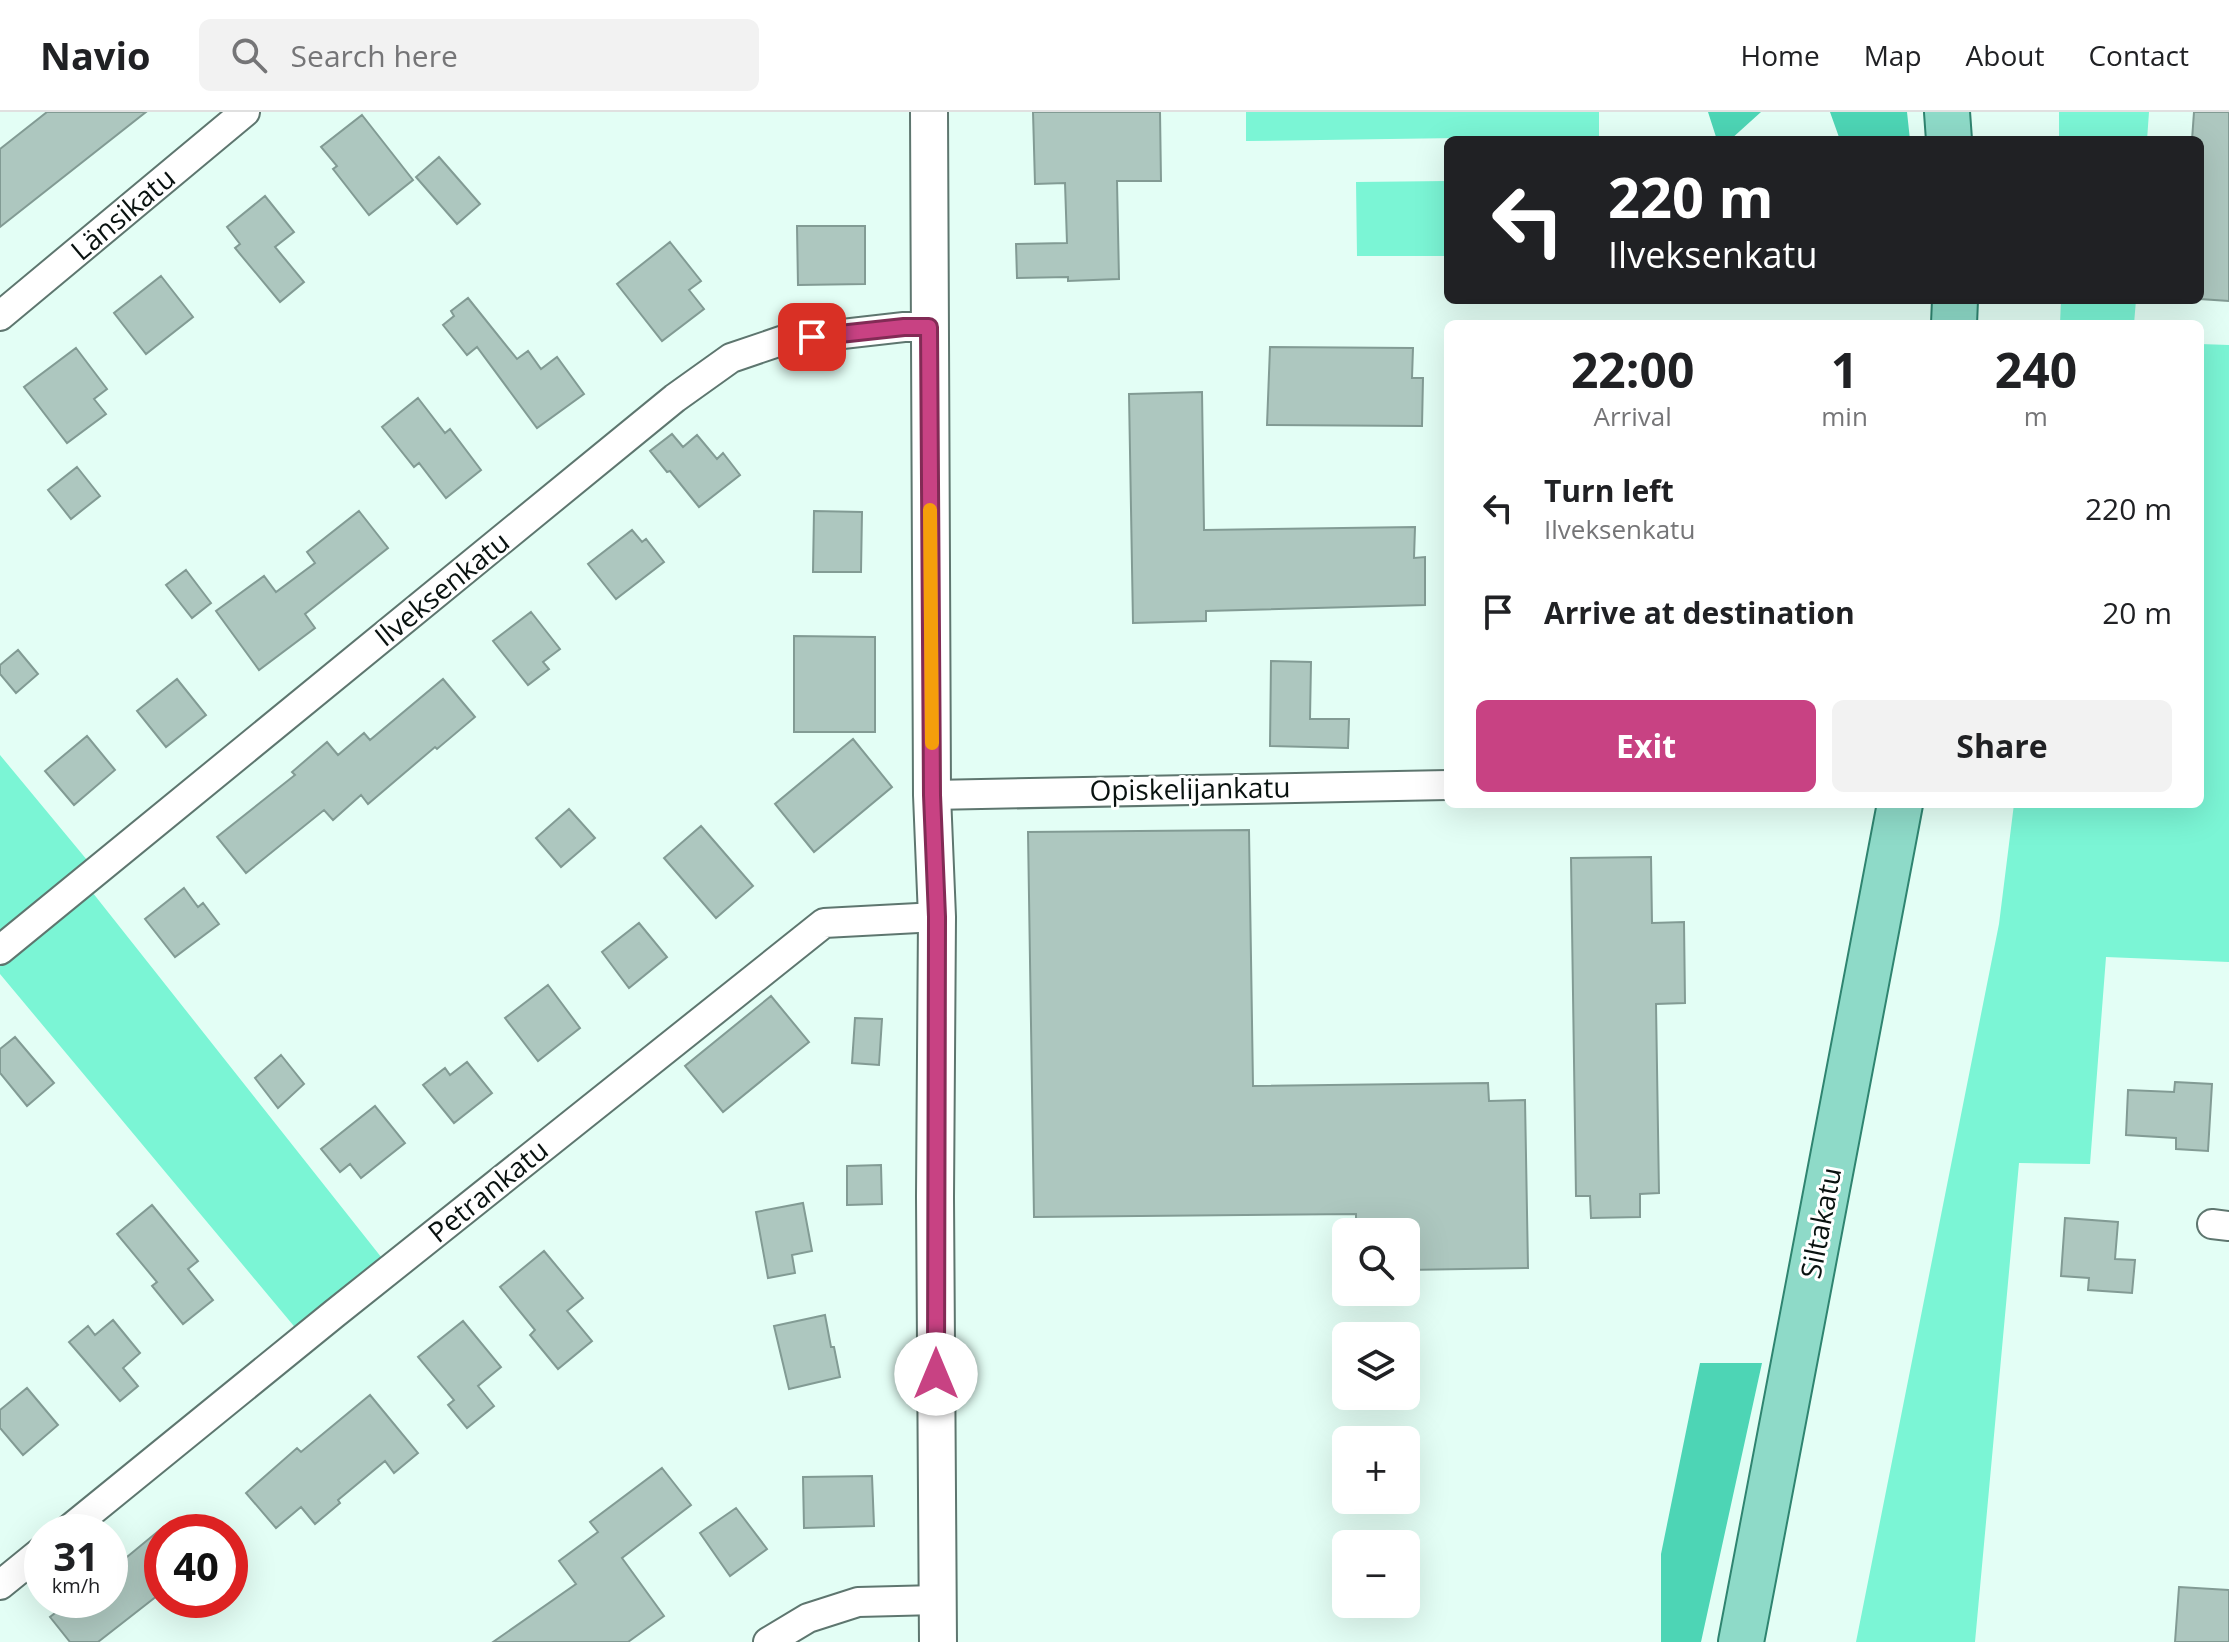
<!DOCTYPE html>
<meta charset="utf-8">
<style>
:root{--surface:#fff;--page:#f2f2f2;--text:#202124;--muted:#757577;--line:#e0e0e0;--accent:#c84283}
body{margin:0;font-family:"Open Sans",sans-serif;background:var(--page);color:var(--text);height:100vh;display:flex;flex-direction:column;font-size:30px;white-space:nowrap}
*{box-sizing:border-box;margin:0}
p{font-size:26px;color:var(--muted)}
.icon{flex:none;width:44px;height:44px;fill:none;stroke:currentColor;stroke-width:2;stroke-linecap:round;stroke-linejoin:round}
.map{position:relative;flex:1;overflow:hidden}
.panel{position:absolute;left:1444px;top:208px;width:760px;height:488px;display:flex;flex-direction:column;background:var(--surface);border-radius:12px;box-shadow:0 8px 32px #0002}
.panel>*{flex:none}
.guide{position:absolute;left:1444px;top:24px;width:760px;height:168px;border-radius:12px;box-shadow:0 8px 32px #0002;background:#202124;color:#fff;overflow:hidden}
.tools{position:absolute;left:1332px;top:1106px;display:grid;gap:16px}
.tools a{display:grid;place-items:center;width:88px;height:88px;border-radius:12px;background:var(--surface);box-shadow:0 8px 32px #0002;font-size:40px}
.speed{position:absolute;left:24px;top:1402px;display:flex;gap:16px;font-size:40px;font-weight:700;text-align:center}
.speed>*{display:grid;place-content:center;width:104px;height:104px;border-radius:50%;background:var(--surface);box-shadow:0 8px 32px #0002;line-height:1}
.speed small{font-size:20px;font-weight:400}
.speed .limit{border:12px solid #d22;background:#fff;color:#111}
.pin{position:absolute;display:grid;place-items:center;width:68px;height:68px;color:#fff;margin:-34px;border-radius:16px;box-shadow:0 4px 12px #0006}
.me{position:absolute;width:88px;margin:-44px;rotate:0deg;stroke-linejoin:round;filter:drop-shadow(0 0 6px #0008)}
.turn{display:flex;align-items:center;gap:28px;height:168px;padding:0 32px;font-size:36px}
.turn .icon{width:104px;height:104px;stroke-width:2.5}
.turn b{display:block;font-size:56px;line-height:68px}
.eta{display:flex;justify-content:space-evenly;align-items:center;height:136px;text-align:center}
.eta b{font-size:48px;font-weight:700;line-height:56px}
.cta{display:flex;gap:16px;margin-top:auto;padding:16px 32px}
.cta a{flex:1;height:92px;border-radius:12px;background:var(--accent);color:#fff;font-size:32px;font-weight:700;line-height:92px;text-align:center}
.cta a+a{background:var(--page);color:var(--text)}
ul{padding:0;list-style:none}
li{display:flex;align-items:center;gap:24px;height:104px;padding:0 32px}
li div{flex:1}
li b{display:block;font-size:30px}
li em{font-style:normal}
header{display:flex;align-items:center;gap:48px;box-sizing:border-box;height:112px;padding:0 40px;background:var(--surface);border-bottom:2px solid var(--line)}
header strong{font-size:38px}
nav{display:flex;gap:44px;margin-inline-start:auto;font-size:28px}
.search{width:560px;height:72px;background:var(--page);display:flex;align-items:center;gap:20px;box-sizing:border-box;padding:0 28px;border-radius:12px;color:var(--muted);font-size:30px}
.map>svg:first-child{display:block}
</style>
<header>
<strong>Navio</strong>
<div class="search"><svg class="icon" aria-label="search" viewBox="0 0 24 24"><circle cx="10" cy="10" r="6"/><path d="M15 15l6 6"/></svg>Search here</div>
<nav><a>Home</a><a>Map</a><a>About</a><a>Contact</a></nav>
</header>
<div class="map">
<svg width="2229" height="1530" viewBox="0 0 2229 1530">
<rect width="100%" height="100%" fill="#e3fef5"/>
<!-- green -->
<path fill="#7bf5d5" d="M1246,0h353v24l-353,5z
M2059,0h90l-2,28h-88z
M1448,69v75h-91l-1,-74z
M2061,188h75l-2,24h-74z
M2200,232l29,1v617l-123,-5 -16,207 -71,-1 -44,479h-119l143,-718 15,-120h186z
M0,643l92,111 -92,75z
M85,771l304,384 -86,70 -303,-363v-20z"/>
<!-- forest -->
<path fill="#4dd5b5" d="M1708,0h53l-31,28h-13z
M1830,0h77l3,28h-70z
M1700,1251h62l-61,279h-40v-88z"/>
<!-- building -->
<path fill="#adc7bf" stroke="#829b94" stroke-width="2" d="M47,0h99l-146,115v-78z
M1033,0h127l1,69h-44l2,98 -51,2v-4l-51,1 -1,-34 51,-1 -2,-60 -30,1z
M2194,0h35v189l-29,-2v-159h-8z
M362,3l51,65 -44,35 -36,-46 4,-3 -16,-19z
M439,45l41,47 -23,20 -41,-47z
M265,84l29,36 -19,15 29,35 -24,20 -45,-54 5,-4 -13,-17z
M797,114h68v58l-67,1z
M670,130l31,39 -12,9 15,19 -42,32 -45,-57z
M161,164l32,41 -47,37 -32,-41z
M468,186l49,61 11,-8 13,18 16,-12 27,37 -47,34 -60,-81 -10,8 -24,-30 11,-9 -3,-5z
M1270,235l143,1 -1,30h11l-1,48 -155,-1z
M76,236l31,41 -13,10 12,15 -39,29 -43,-56z
M1202,280l2,138 211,-3 -1,31 11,-1v48l-219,6v10l-73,2 -4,-229z
M418,286l27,35 5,-4 31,41 -35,28 -27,-35 -5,4 -32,-40z
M672,322l11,13 14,-12 20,24 6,-6 17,22 -41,32 -29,-36 -3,1 -17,-21z
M77,355l23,29 -29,23 -23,-29z
M359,399l29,37 -83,66 10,14 -56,42 -43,-59 48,-35 12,16 39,-29 -8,-11z
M814,399l48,1 -1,60h-48z
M632,418l10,12 4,-3 18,23 -48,37 -28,-35z
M186,458l25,33 -19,15 -26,-33z
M531,500l29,37 -17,13 6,7 -21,16 -35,-44z
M794,524l81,1v95h-81z
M18,538l20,24 -22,19 -16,-19v-9z
M1271,549l40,1 -1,57h39l-1,29 -78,-2z
M177,567l29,36 -40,32 -29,-36z
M443,567l32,38 -38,32 -2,-2 -67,57 -7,-9 -28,25 -9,-10 -78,63 -29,-36 78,-62 -3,-3 35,-30 11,13 26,-22 6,7z
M87,624l28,34 -41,35 -29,-34z
M853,627l39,48 -78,65 -39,-48z
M569,697l26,29 -34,29 -25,-29z
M701,714l52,60 -37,32 -52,-60z
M1249,718l4,256 235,-3 1,18 36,-1 3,168 -122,2v-38h-50v-18l-322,3 -6,-385z
M1651,745l1,66 32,-1 1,81 -29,1 3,189 -19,1v23l-49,1 -1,-22h-14l-5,-338z
M184,776l14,19 5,-4 16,21 -44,33 -30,-38z
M639,811l28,34 -38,31 -27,-36z
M548,873l32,43 -42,33 -33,-43z
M771,884l38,46 -86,70 -38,-46z
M855,906l27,1 -3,46 -27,-2z
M15,925l39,46 -27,23 -27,-33v-24z
M281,943l23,29 -26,24 -23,-30z
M467,950l25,31 -38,30 -31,-38 22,-17 5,7z
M2175,970l37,2 -4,67 -32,-2v-11l-50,-3 2,-45 46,2z
M375,994l30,37 -44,35 -11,-14 -10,8 -19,-23z
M881,1053l1,39 -35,1v-39z
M803,1091l9,48 -20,4 3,18 -27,5 -12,-66z
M152,1093l46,56 -10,8 25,31 -30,24 -31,-38 5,-4 -40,-48z
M2065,1106l53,4 -3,37 20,1 -3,33 -44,-3 1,-12 -28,-2z
M544,1139l39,47 -16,13 25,30 -34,28 -28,-34 5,-5 -35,-43z
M825,1203l6,32h3l6,30 -51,12 -15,-63z
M113,1208l27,33 -17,15 15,18 -18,15 -51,-59 19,-16 7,9z
M463,1209l38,46 -23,19 16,20 -27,22 -19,-23 6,-5 -36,-43z
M27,1276l31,37 -35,30 -23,-27v-18z
M370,1283l48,58 -24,20 -9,-12 -47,39 2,3 -25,21 -14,-17 -25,21 -30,-35 51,-45 4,4z
M662,1356l29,37 -69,53 42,58 -36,26h-135l83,-58 -17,-23 39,-29 -8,-10z
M872,1364l2,50 -70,2 -1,-51z
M736,1396l31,41 -37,27 -30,-43z
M162,1416v64l-64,50h-28l-20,-25 22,-17h38v-29z
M2179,1475l50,3v52h-54z"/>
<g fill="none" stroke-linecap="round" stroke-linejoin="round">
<defs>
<path id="minor" d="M0,204l245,-204
M932,683l516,-10
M0,838l675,-552 56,-40 50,-17 123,-14h25
M2212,1112l17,2
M66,1420l268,-218 490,-391 113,-6
M0,1473l42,-34
M768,1530l40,-24 50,-16 79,-2"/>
<path id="tertiary" d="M929,0l3,683 5,122 -2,280 3,445"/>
<path id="primary" d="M1947,0l2,28
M1954,212l1,-24
M1741,1530l159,-838"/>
</defs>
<!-- minor casing -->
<use href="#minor" stroke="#5e766f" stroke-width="32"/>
<!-- tertiary casing -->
<use href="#tertiary" stroke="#5e766f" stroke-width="40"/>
<!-- primary casing -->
<use href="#primary" stroke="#2f8470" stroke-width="48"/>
<!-- minor -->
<use href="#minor" stroke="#fff" stroke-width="28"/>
<!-- tertiary -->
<use href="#tertiary" stroke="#fff" stroke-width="36"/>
<!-- primary -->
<use href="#primary" stroke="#8edac8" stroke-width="44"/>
</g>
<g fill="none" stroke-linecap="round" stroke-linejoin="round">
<defs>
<path id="route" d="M812,225l92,-10h25l3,468 5,122 -1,457"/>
</defs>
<!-- route casing -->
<use href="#route" stroke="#822b55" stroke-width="20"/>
<!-- route -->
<use href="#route" stroke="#c84283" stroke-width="14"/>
<!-- slow -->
<path stroke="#f59e0b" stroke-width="14" d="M930,398l2,233"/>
</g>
<g text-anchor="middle" stroke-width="6" stroke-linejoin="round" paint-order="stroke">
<!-- street labels -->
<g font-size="28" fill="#091210" stroke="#fff">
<text transform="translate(123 102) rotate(-40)" y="10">Länsikatu</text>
<text transform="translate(442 477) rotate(-39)" y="10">Ilveksenkatu</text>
<text transform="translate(1190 677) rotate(-1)" y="10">Opiskelijankatu</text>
<text transform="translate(488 1079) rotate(-39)" y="10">Petrankatu</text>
<text transform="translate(1821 1111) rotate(-79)" y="10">Siltakatu</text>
</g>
</g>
</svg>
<div class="tools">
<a><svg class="icon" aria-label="search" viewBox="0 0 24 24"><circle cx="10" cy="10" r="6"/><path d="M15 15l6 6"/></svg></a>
<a><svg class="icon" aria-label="layers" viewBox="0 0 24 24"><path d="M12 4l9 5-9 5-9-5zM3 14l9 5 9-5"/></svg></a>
<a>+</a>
<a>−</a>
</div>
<div class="speed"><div>31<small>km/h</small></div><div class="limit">40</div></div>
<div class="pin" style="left:812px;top:225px;background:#d93025"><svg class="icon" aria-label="arrive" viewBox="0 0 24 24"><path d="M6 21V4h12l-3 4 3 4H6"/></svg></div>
<svg class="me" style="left:936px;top:1262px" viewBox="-20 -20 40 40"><circle r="19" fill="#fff"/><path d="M0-13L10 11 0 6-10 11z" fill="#c84283"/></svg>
<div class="guide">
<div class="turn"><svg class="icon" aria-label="left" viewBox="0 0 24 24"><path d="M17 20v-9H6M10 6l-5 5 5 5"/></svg><div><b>220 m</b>Ilveksenkatu</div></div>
</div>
<section class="panel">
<div class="eta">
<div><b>22:00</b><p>Arrival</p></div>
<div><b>1</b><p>min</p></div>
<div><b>240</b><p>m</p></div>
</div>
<ul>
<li><svg class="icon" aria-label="left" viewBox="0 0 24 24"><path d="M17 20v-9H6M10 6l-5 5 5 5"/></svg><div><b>Turn left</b><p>Ilveksenkatu</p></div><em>220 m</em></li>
<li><svg class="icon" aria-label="arrive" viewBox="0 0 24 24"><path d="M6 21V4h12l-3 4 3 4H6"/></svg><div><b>Arrive at destination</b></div><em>20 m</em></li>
</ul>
<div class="cta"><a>Exit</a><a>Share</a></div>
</section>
</div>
